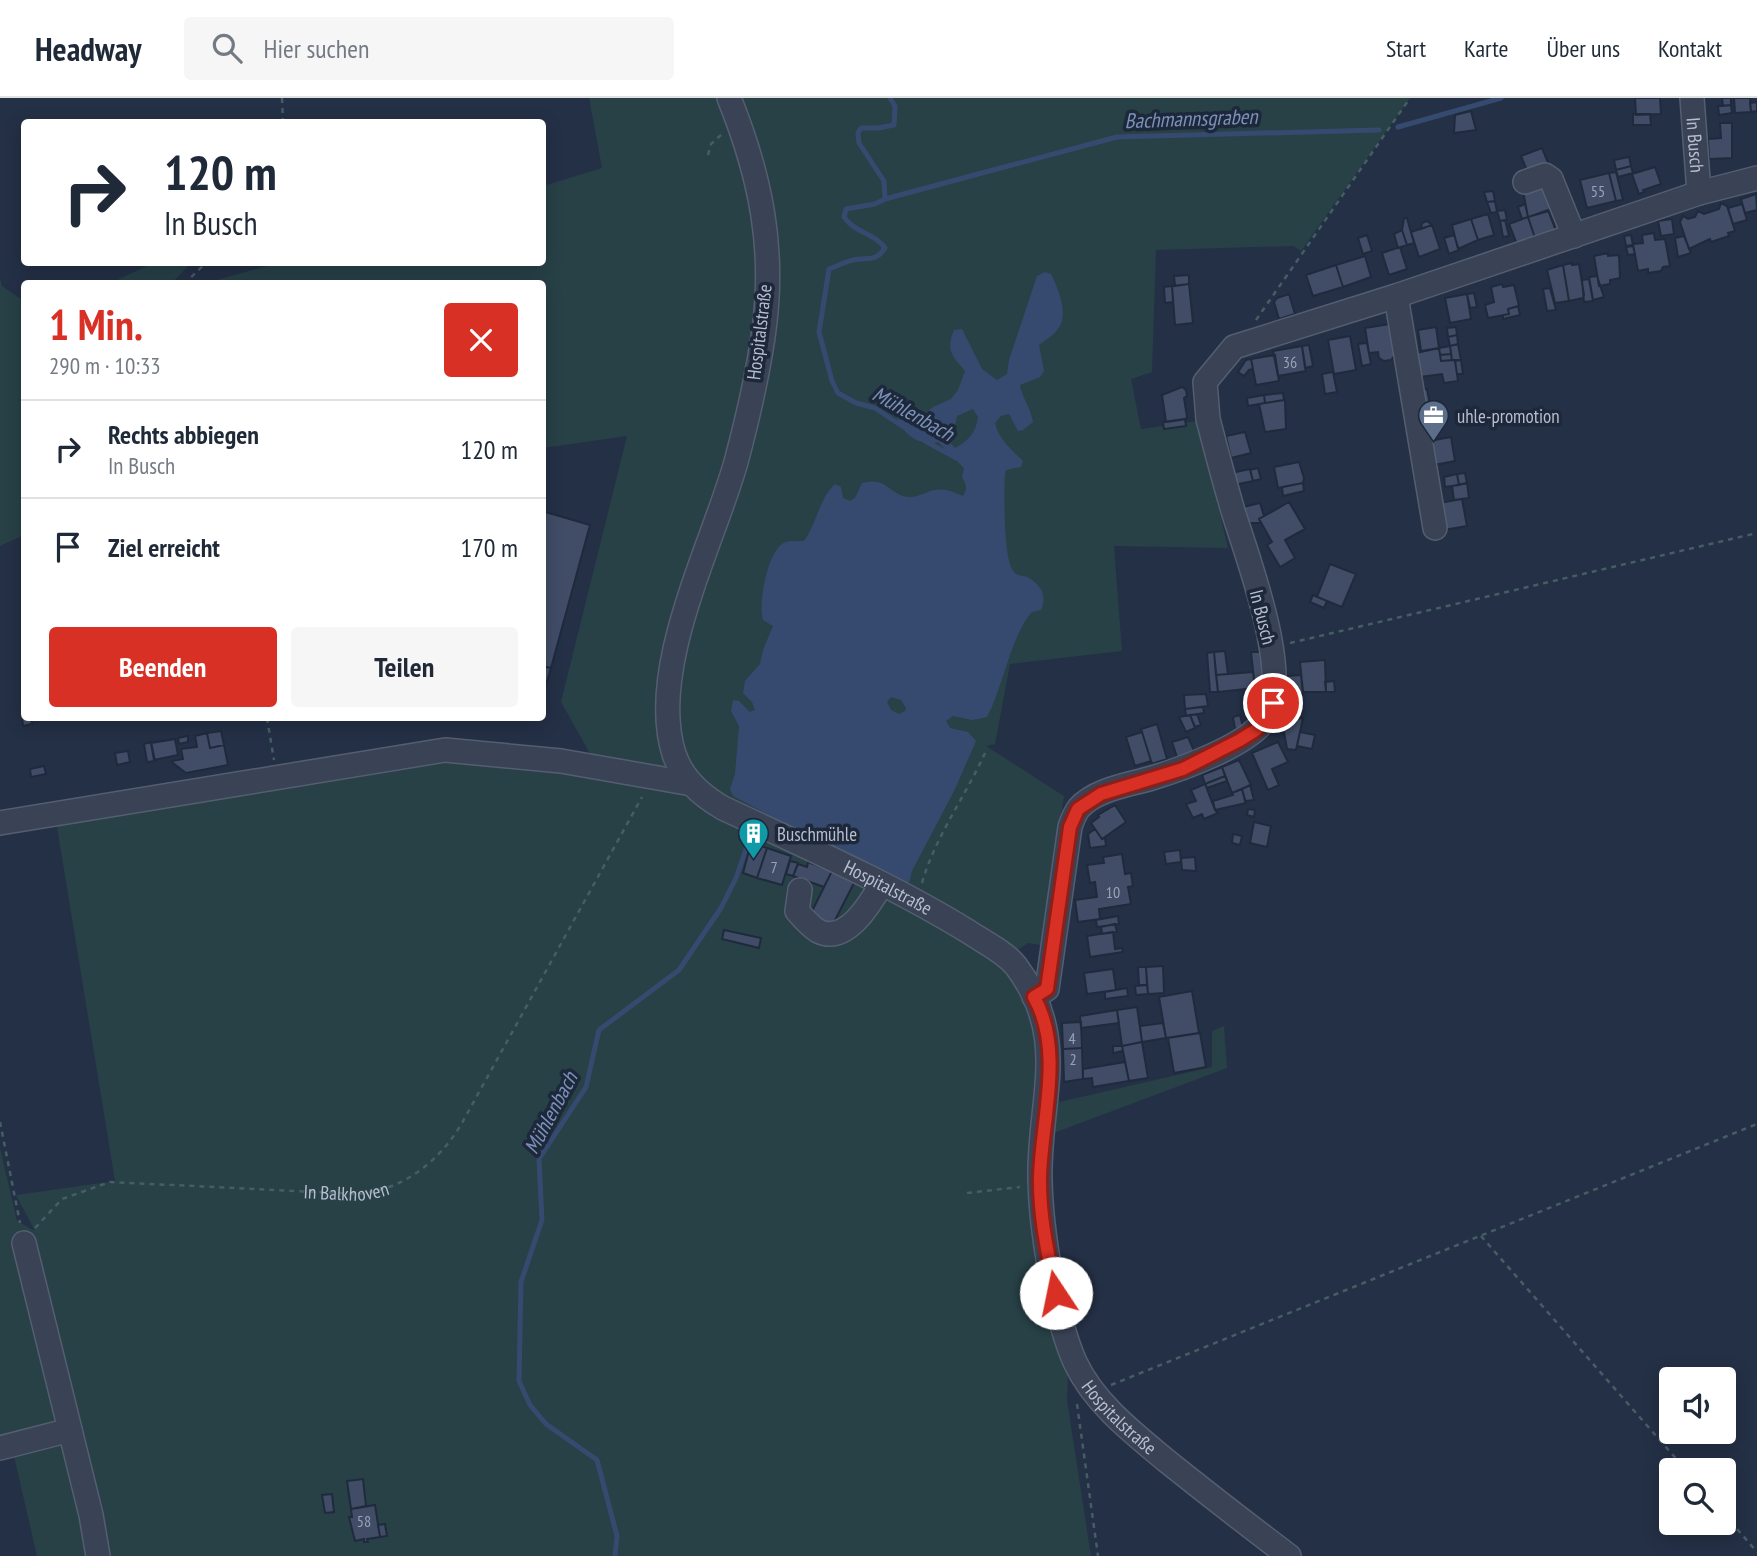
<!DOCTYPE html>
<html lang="de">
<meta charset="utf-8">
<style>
:root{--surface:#fff;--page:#f6f6f7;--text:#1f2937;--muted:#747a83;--line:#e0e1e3;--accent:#d93025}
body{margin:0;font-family:"PT Sans Narrow",sans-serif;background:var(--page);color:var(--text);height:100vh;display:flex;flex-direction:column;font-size:26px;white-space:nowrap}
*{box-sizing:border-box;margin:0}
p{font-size:23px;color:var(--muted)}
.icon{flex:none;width:38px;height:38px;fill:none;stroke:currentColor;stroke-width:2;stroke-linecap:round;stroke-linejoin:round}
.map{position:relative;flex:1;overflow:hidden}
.drawer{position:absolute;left:21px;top:182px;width:525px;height:441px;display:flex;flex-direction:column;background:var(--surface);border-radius:7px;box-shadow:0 4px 18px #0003}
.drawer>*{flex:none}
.guide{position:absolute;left:21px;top:21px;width:525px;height:147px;border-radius:7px;box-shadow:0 4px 18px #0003;background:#fff;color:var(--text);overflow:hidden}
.tools{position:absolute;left:1659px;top:1269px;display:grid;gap:14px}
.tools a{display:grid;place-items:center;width:77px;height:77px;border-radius:7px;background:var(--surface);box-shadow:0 4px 18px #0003;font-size:35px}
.pin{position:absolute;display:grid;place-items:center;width:60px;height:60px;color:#fff;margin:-30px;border:4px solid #fff;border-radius:50%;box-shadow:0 2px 7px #0007}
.me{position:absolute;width:77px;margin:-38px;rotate:349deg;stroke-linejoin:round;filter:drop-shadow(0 0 5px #0008)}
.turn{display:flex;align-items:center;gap:24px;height:147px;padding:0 28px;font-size:32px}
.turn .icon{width:91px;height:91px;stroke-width:2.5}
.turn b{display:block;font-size:49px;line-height:60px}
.round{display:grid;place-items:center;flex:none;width:74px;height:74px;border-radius:7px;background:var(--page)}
.head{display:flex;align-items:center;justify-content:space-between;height:119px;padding:0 28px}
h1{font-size:42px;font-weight:700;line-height:52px;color:var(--accent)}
.cta{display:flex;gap:14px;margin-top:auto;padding:14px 28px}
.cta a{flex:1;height:80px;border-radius:7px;background:var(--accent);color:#fff;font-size:28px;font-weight:700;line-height:80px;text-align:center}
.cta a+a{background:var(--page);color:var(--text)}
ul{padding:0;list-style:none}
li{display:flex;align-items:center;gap:21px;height:98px;padding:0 28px;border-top:2px solid var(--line)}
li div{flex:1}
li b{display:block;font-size:26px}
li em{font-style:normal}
header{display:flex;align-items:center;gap:42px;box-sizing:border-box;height:98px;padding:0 35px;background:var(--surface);border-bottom:2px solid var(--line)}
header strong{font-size:33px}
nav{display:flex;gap:38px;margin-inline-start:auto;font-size:24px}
.search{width:490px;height:63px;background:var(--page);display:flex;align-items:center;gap:18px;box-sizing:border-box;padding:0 24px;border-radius:7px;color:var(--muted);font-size:26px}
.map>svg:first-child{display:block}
</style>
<header>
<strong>Headway</strong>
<div class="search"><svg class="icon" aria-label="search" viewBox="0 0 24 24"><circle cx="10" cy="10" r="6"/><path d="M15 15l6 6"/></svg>Hier suchen</div>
<nav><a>Start</a><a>Karte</a><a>Über uns</a><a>Kontakt</a></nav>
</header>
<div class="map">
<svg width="1757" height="1458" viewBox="0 0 1757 1458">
<rect width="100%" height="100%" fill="#243046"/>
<!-- green -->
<path fill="#274147" d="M589,0h821l-109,153 -8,-5 -137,4 -4,122 -21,7 10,50 57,-8 30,127 -114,-2 8,105 -112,13 -15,80 -9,2 78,50 -23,149 -13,-2 -15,10 9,38 15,46 -2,70 5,131 28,135 -1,27 24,156h-1054l-27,-117 -10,2v-293l17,73 18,10 -19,-36 99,-14 -59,-360 393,-60 149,16 -5,-18 -32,-57 66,-266 -84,12 -1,-164 -336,-1 72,-20 264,-1 1,-76 59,-18z
M153,165h38l-19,20h-61z
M0,180l2,8 22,15v234l-24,11z
M1224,928l3,42 -176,66 4,-31 157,-36v-36z"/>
<!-- water -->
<path fill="#364a6f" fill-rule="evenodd" d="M1045,174l6,2c7,14 19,42 6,56 -4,6 -12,10 -18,15l5,26 -4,6 -20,8c2,13 11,23 13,37l-10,8 -5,1 -9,-17 -8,2 -6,7c4,17 16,26 28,38l-2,6 -15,3 -1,4c-1,18 -2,86 9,98 4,5 10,3 15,6 13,8 18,18 12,32l-9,2c-21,23 -29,75 -45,105l-15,3 -19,-4 -7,5 4,7 18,4 8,9 -21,48 -43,82 -3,12 -9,-4 -12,-2 -155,-81 -3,-7 5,-15 4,-48 -8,-15 2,-11 6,1 11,11 5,-2 -3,-8 -9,-9 2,-12 15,-17 3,-14 10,-24 -10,-6c-5,-16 4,-65 19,-76 5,-4 14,-3 22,-3 13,-18 15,-42 31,-57l6,3 2,11 7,3 5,-3 7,-15c25,-7 26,11 46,14 11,1 18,-6 27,-7 10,-2 19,2 28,6 5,-8 3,-12 -1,-19l2,-9 -26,-26c-19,6 -42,-12 -42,-32l4,-1 12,16 21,-18 18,-8 7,-9 7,-19c-14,-16 -19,-21 -11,-41l8,-1 20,40 15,11 10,-6 2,-14 28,-84zM973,311l5,8c-2,15 -9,24 -23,31l-4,-4 6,-28zM891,599l10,3 5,8 -1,3 -6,3 -8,-4 -4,-8z"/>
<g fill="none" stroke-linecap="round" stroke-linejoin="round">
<!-- stream -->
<path stroke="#364a6f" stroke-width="5" d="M890,0l5,8 -1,19 -16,3h-17l-3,5 1,10 25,38 1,18 -10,5 -29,5 -2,8c9,15 31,16 41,31 -8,12 -13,10 -26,11 -11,1 -20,6 -30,10l-10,63 13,49 6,12 18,10 19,5 27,18
M1398,29l103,-29
M885,101l232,-62 262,-7
M925,343l37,20
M615,1458l2,-20 -20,-76 -51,-36 -16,-19 -11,-24 2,-99 21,-62 -3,-61 47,-72 13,-57 80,-60 42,-62 15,-30 17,-49"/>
</g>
<!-- building -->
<path fill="#414d67" stroke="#202a3d" stroke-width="2" d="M1635,0h25l1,16 -25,1z
M1722,0h9v7l-8,1z
M1734,0h16l1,14 -16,1z
M1757,4v9l-6,1 -1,-9z
M1731,7l1,8 -13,2 -1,-9z
M1471,13l5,19 -22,3 1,-18z
M1633,16h17l1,11h-18z
M1720,25h12v35l-23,1 -1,-20 13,-1z
M1542,50l7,17 -21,8 -7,-17z
M1629,59l2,9 -15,4 -2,-10z
M1631,68l2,7 -15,4 -2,-7z
M1655,69l6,17 -18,6 1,2 -5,2 -7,-20z
M1616,74l7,28 -7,1 -7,-28z
M1609,75l7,28 -29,7 -7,-28z
M1550,88l9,22 -31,9 -5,-26z
M1493,93l2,10 -8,1 -3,-10z
M1756,96l1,16 -12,3 -4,-14z
M1495,103l2,11 -6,1 -4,-11z
M1721,105l6,3 8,25 -7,2 1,3 -18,6 -1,-3 -21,10 -9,-27 3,-6 5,3 7,-2 3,-6 6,3 15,-5z
M1525,106l3,13 -6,2 -4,-12z
M1742,106l5,16 -14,4 -5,-16z
M1505,112l2,10 -7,1 -3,-10z
M1548,112l8,21 -21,7 -7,-21z
M1488,116l6,21 -16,5 -7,-21z
M1528,119l7,21 -18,6 -8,-20z
M1404,120h3l7,25 -7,2 -5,-15z
M1471,121l7,21 -20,9 -6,-24z
M1672,121l2,15 -13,2 -3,-15z
M1505,122l4,16 -6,1 -3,-16z
M1427,123l5,4 -11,4 1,-6z
M1432,127l8,24 -21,8 -8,-25z
M1402,132l5,15 -9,3 -4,-14z
M1654,135l1,7 10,-1 5,27 -7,1 -2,4 -13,2v-4l-10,2 -5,-27 10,-1 -1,-8z
M1367,137l5,16 -9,3 -5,-16z
M1454,137l5,15 -10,4 -5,-16z
M1631,137l2,10 -7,1 -2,-10z
M1684,138l7,17 -13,4 -3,-19z
M1633,148l2,8 -7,1 -2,-8z
M1400,149l7,22 -18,6 -7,-22z
M1608,155v3l11,-1 1,23 -10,2v4l-11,2 -5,-30z
M1365,158l6,21 -28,10 -7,-22z
M1572,165v2l7,-1 5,31 -1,3 -14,3 -6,-36z
M1336,167l7,22 -30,9 -7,-21z
M1563,167l6,36 -14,2 -8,-33z
M1189,177v9l-14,2 -1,-10z
M1597,178l7,21 -11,3 -4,-23z
M1589,181l4,22 -9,1 -2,-22z
M1189,186l4,39 -18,2 -3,-39z
M1502,186l1,3 11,-2 5,21 -11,3 1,5 -21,4 -3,-13 9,-3 -3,-15z
M1172,188l1,16 -8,1 -1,-16z
M1550,190l6,22 -9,1 -4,-22z
M1474,195l3,14 -7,1 -3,-14z
M1289,196l6,20 -16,5 -5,-17 3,-4z
M1467,196l4,25 -21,4 -5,-25z
M1518,208l2,9 -17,4v-4l6,-1 -1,-5z
M1390,226l5,31 -4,5 -7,1 -5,-3 -1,-6 -9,1 -4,-25z
M1436,229l3,21 -18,3 -3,-21z
M1456,229l1,8 -9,2 -1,-9z
M1457,237l1,9 -8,2 -2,-9z
M1350,238l6,34 -22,4 -6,-34z
M1367,245l4,21 -9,2 -4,-22z
M1458,246l3,16h-9l-2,-14z
M1309,247l4,21 -8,2 -3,-22z
M1302,248l4,25 -28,5 -5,-25z
M1450,248l1,8 -11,1 -1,-7z
M1439,250l2,13 14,-1 3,21 -14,2 -2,-9 -22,3 -4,-24z
M1451,256l1,6 -11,1 -1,-6z
M1275,257l4,26 -23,4 -5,-26z
M1251,261l2,10 -4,1 -5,6 -6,-4 8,-12z
M1461,262l2,14h-6l-2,-13z
M1333,274l4,20 -12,2 -3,-20z
M1182,289l4,3 1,6 -3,2 3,19 -1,2 -20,3 -4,-27z
M1427,291l3,15 -10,2 -2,-16z
M1283,295l1,7 -19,3 -1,-8z
M1264,297l1,8 -17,3 -1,-8z
M1285,302l1,29 -21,3 -6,-28z
M1185,321l1,7 -22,3 -1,-7z
M1245,334l6,21 -20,5 -5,-22z
M1451,339l4,24 -21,4 -5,-24z
M1299,364l5,16 -1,5 -25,5 -4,-21z
M1258,370l3,11 -8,2 -3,-11z
M1250,371l3,12 -19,4 -3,-12z
M1465,375l2,10 -8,2 -2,-11z
M1457,376l2,11 -14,2 -1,-10z
M1303,385l1,8 -21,5 -1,-9z
M1467,385l2,15 -15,2 -2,-14z
M1462,401l5,27 -23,4 -5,-27z
M1289,404l16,27 -20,11 10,18 -15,9 -13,-22 5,-3 -13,-23z
M1260,405l4,13 -5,3 2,4h-14l-4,-16z
M542,413l48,14 -39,143 -9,-2z
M1330,466l26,10 -14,33 -25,-10z
M1313,497l14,6 -3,7 -14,-6z
M1225,553l3,23 -12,1 -2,-23z
M1214,554l4,40h-8l-3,-39z
M1251,554h12l4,35 -12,1z
M1325,562l1,32h-23l-3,-30z
M542,568l9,2 -6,20h-3z
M1253,574l2,16 -37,4 -2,-17z
M1301,577l2,19 -14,2 -2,-20z
M1334,583l1,11h-9l-1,-10z
M1267,589l-4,21 -12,-2 3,-18z
M1206,596l2,12 -23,3 -1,-14z
M1203,609l1,6 -18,3 -1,-7z
M1197,616l4,11 -6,2 -5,-12z
M1190,617l5,13 -9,4 -7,-15z
M1240,617l3,12 -8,2 -2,-12z
M22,619l9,1 1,6 -9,2z
M1303,620l-7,32 -9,-1 -5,-28z
M1157,626l10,35 -15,5 -11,-35z
M221,633l3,14 -14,3 -3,-15z
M1142,634l9,29 -16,5 -9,-29z
M1300,634l15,3 -3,14 -15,-3z
M207,635l3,15 14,-3 4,20 -42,8 -13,-10 -1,-2 11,-2 -2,-10 16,-2 -2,-11z
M188,638v6l-9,2 -1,-6z
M1188,639l7,16 -17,7 -6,-18z
M175,641l3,16 -24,5 -3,-17z
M151,644l4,19 -8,1 -3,-18z
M1278,644l10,20 -16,7 7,16 -11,5 -16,-37z
M128,653l2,11 -13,3 -2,-12z
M1239,662l12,25 -19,8 -10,-26z
M44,668l2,8 -15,3 -1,-8z
M1222,669l3,9 -20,8 -3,-9z
M1225,678l2,5 -20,7 -2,-4z
M1205,686l10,26 3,3 -14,6 -2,-5 -9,4 -7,-14 10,-3 -5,-11z
M1250,687l4,15 -9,1 -3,-12z
M1242,691l4,14 -31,7 -2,-9 20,-6 -1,-2z
M1115,707l11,17 -24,17 -11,-16 8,-6 -1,-2z
M1248,711l7,1 -1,7 -7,-2z
M1254,724l17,4 -4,21 -17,-4z
M1095,731l7,10 3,-1 1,8 -16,2 -2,-14z
M1233,736l9,2 -2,9 -8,-2z
M751,745l16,5 -10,30 -14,-5z
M767,750l24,8 -9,29 -25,-7z
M1180,752l1,12 -15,2 -2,-12z
M1122,756l3,20 6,-1 2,13 -5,1 3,17 -32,5 1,10 -22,3 -3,-22 22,-3 -2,-15 -5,1 -3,-18 17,-2 -1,-6z
M1195,759l1,14 -14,-1 -1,-12z
M790,763l8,2 -5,13 -7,-2z
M808,764l24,9 -8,16 -31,-11 5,-12 9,3z
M832,773l22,12 -23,45 -22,-11z
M1118,818l1,8 -22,3 -1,-7z
M1115,826l2,8 -15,2 -1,-7z
M724,832l37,8 -2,10 -37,-9z
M1113,834l2,17 7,-1 1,4 -33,5 -3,-21z
M1163,868l1,27 -16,1 -2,-27z
M1138,869h8l1,18h-8z
M1113,871l3,21 -29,4 -3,-21z
M1147,887l1,9 -12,1 -1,-9z
M1127,890l1,8 -23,3v-7z
M1192,893l7,42 -33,5 -7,-41z
M1137,909l5,35 -20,4 -5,-36z
M1117,912l2,13 -38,5 -1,-12z
M1081,924l1,26 -19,1 -1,-26z
M1163,925l3,15 -24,4 -2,-16z
M1200,935l6,34 -32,6 -6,-35z
M1142,944l6,36 -19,3 -7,-35z
M1113,948h9l1,5 -10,2z
M1082,950l1,31 -19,3 -1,-33z
M1125,964l4,19 -36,6 -1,-9 -9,1v-10z
M363,1381l3,27 -15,3 -4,-28z
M332,1396l2,18 -9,1 -3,-18z
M375,1407l5,32 -13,2 1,3h-4v-3l-9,2 -6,-24h3l-1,-8z
M385,1426l2,12 -7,1 -2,-12z"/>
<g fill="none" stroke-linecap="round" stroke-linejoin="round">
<defs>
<g id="minor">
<path id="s2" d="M729,0c32,79 47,153 34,239 -6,41 -16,84 -27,125 -23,82 -89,207 -62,292 8,24 28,42 49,54 81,38 170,77 246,124 15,10 36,20 47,34 55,73 22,134 24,214 1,50 15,137 35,182 19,41 58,71 93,100 40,32 80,63 121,94"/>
<path id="s3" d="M1692,0l7,95"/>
<path d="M1525,84l20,-7 6,4 23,57"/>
<path d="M1396,198l39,232"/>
<path d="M0,725l445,-73 116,11 131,23"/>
<path d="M800,792l-3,21c6,7 13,15 21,20 28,14 52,-27 63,-46"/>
<path d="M1034,899l13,-8 23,-162c2,-6 5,-14 9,-19 17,-19 50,-23 73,-30 30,-9 93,-32 112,-57 31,-41 -17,-164 -31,-210 -9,-31 -17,-61 -25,-92l-3,-37 29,-35 162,-51 303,-103 58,-15"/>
<path d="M24,1145l67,272 7,41"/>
<path d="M0,1350l70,-18"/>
</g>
</defs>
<!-- minor casing -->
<use href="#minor" stroke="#555e70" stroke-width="26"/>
<!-- path -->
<g stroke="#455e63" stroke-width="2.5" stroke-dasharray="5 5" stroke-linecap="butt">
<path d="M282,0l1,24"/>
<path d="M708,57l3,-11 11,-10"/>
<path d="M184,186l23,-22"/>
<path d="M1256,222l154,-222"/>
<path d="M1290,545l467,-110"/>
<path d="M267,620l7,42"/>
<path d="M922,785c13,-46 43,-86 63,-130"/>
<path d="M0,1024l20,101"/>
<path d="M967,1095l53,-6"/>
<path id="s1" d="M35,1130l27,-29 48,-17 248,12c45,-4 81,-32 104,-71l180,-326"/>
<path d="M1481,1138l205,234"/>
<path d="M1111,1287l646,-261"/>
<path d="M1077,1306l21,152"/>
<path d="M1724,1416l33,38"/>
</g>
<!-- minor -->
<use href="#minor" stroke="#394355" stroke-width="23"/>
</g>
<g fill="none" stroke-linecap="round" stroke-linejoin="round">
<defs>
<path id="route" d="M1056,1195c-8,-38 -17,-78 -16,-117 2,-58 24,-126 -6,-179l13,-8 23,-162 8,-18 23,-15 82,-25 57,-29 16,-10 10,-11 7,-16"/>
</defs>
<!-- route casing -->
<use href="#route" stroke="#8d1f18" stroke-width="18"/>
<!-- route -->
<use href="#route" stroke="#d93025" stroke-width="12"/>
</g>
<!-- icons -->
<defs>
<symbol id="office-pin" viewBox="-11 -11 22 30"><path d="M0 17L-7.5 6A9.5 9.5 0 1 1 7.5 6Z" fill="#5c6f8a" stroke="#1e283b"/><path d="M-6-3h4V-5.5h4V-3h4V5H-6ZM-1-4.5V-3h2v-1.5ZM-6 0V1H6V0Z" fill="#fff"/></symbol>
<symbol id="building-pin" viewBox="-11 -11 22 30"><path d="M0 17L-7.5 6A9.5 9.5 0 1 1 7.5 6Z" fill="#0f9aa8" stroke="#1e283b"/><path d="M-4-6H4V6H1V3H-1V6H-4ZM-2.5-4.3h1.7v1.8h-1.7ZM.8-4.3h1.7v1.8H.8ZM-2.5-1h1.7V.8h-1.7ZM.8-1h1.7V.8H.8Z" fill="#fff"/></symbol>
</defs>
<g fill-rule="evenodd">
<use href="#office-pin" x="1416" y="300" width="35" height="47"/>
<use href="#building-pin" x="736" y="718" width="35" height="47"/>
</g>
<g text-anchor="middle" stroke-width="7" stroke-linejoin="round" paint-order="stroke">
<!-- number labels -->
<g font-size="16" fill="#9aa2b5">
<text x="1598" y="99">55</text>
<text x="1290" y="270">36</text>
<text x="774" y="775">7</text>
<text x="1113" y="800">10</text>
<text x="1072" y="946">4</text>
<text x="1073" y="967">2</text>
<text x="364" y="1429">58</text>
</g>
<!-- street labels -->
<g font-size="19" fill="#b7becf" stroke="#1e283b">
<text dy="7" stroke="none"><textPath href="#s3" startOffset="47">In Busch</textPath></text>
<text transform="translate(759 234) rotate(-83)" y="7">Hospitalstraße</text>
<text transform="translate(1263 519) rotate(76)" y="7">In Busch</text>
<text dy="7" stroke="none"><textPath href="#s2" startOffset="933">Hospitalstraße</textPath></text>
<text dy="7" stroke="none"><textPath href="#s1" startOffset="327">In Balkhoven</textPath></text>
<text dy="7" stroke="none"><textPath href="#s2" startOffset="1563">Hospitalstraße</textPath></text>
</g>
<!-- poi labels -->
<g font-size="19" fill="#b7becf" stroke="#1e283b" text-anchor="start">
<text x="1457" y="325">uhle-promotion</text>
<text x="777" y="743">Buschmühle</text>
</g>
<!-- water labels -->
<g font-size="21" font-style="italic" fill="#7c91b9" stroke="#1e283b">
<text transform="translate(1191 21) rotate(-2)" y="7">Bachmannsgraben</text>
<text transform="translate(913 316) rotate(29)" y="7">Mühlenbach</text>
<text transform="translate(551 1015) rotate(-62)" y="7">Mühlenbach</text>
</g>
</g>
</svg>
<div class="tools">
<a><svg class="icon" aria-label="sound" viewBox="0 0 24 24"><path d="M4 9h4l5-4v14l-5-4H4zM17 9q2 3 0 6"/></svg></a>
<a><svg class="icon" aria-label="search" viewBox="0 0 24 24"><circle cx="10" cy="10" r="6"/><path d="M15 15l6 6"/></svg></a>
</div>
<div class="pin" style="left:1273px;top:605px;background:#d93025"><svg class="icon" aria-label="arrive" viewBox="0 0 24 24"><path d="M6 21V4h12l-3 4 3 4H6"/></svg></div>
<svg class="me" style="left:1056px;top:1195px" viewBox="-20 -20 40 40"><circle r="19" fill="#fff"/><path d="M0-13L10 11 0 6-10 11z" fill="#d93025"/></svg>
<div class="guide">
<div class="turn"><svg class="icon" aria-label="right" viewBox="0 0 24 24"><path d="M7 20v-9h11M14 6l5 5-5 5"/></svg><div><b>120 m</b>In Busch</div></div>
</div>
<section class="drawer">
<div class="head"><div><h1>1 Min.</h1><p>290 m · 10:33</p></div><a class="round" style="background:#d93025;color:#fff"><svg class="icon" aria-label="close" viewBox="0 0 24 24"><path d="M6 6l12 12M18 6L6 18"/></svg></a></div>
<ul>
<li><svg class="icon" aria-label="right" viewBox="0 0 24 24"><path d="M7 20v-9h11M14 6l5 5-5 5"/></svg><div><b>Rechts abbiegen</b><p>In Busch</p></div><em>120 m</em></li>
<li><svg class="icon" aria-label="arrive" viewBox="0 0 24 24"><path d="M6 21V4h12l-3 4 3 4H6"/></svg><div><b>Ziel erreicht</b></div><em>170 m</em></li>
</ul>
<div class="cta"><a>Beenden</a><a>Teilen</a></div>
</section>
</div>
